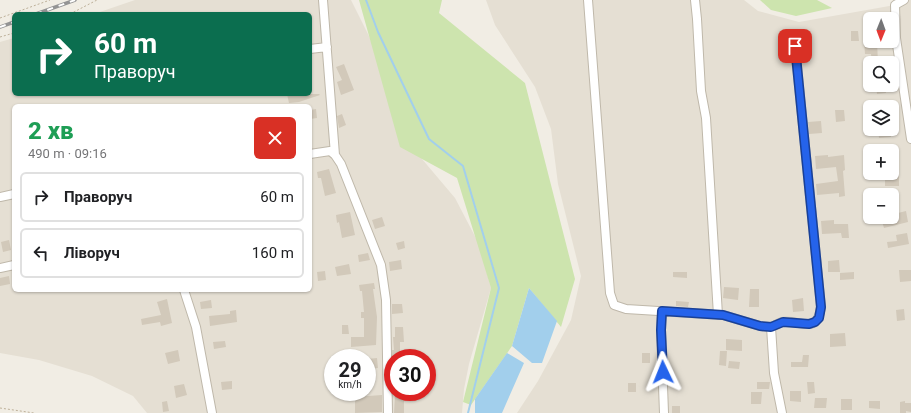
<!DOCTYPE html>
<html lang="uk">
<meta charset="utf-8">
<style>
:root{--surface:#fff;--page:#f6f6f6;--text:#202124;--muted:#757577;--line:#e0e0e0}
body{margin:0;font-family:Roboto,sans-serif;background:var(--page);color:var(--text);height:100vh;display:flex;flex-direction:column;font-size:15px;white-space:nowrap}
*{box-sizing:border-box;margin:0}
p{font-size:13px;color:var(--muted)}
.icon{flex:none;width:22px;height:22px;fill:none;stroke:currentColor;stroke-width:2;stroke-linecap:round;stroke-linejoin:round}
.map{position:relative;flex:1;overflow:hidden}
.details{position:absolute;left:12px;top:104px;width:300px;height:188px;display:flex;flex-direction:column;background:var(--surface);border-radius:6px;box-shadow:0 1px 3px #0004}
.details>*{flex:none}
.guide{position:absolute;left:12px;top:12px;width:300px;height:84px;border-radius:6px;box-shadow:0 1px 3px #0004;background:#0b6e4f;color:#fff;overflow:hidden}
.needle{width:26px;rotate:181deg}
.controls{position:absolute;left:863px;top:12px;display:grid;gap:8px}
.controls a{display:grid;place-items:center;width:36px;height:36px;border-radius:6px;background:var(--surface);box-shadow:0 1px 3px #0004;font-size:20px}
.speed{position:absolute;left:324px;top:349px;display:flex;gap:8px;font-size:20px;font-weight:700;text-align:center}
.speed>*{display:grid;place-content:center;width:52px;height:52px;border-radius:50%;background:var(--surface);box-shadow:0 1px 3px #0004;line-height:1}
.speed small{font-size:10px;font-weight:400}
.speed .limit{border:6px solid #d22;background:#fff;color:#111}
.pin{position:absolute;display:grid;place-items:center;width:34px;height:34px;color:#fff;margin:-17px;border-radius:8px;box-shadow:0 2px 6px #0006}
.me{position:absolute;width:44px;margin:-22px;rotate:358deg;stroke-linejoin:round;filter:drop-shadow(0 0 3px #0008)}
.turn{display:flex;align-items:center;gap:14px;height:84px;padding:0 16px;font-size:18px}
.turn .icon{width:52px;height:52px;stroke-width:2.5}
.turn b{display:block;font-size:28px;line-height:34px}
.round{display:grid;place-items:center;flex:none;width:42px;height:42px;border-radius:6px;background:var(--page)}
.head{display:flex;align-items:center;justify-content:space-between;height:68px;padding:0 16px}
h1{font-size:24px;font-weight:800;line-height:30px;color:#1e9e55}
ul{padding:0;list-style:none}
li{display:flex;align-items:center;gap:12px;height:50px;margin:0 8px 6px;padding:0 8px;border:2px solid var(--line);border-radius:6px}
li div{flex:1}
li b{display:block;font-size:15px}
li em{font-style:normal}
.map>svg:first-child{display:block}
</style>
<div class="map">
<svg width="911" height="413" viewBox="0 0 911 413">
<rect width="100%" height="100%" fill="#f1ede4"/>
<!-- residential -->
<path fill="#e5dfd3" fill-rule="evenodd" d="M135,0h216l17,34 54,125 33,39 24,46 12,44 -22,76 -5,25 -2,24h-315l-14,-17 -41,-20 -53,-16 -39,-7v-311l14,-4v56h296v-80h-216zM14,106h296v184h-296zM333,358h34v34h-34zM393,358h34v34h-34z
M486,0h258l14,11 41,11 96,-17 9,-5h7v413h-394l21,-32 33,-61 10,-44 -23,-92 -7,-55 -16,-42 -40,-62zM870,19h22v22h-22zM870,63h22v22h-22zM870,107h22v22h-22zM870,151h22v22h-22zM870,195h22v22h-22z"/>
<!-- green -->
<path fill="#cde4ae" d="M359,0h83l-3,13 86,70 50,196 -14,48 -32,-39 -17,58 -41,59 -8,-3 28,-114 -34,-110 -57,-31z
M760,0h57l15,8 -36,8 -25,-6z"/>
<!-- water -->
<path fill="#a2cfec" d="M529,288l28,33 -15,42h-10l-20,-17z
M507,353l17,10 -22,50h-27v-14z"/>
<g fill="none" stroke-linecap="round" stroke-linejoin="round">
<!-- stream -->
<path stroke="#a2cfec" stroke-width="2" d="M366,0l12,32 51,107 34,27 36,122 -31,125"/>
</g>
<!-- building -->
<path fill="#d2c9ba" d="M851,31h7l1,10h-8z
M864,41h13l1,22h-6l-1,-9h-6z
M344,64l10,26 -13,5 -4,-13 5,-2 -6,-13z
M876,85h9l1,8 -9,1z
M287,94h9l1,2 7,-2h15l1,1 -21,7 -10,1z
M316,109l1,9 -7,1v-9z
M835,110h9l1,11 -9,1z
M342,114l4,11 -7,3 -2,-12z
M821,121l1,12 -13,1 -1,-12z
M878,129h12l1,8 -12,1z
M828,155v2l16,-2 1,15 -2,1 2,25 -6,1v-4l-22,2 -1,-11 22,-3 -2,-14 -20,2 -1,-13z
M329,169l7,24 -11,3 -4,-18h-3l-1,-6z
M899,174v12h-14v-11z
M906,211l2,11 -24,6 -3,-10 14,-1 -1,-3z
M350,212l5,23 -13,3 -3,-16 -2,1 -1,-8z
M382,217l3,9 -10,3 -3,-9z
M834,220v4h14l1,14h-7l-1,-5 -19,1 -1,-13z
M907,233l2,11 -21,4 -1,-6 10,-1 -1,-6z
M9,240l2,10 -8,2 -2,-10z
M404,241l1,7 -7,2 -2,-7z
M368,253l2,7 -11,2 -1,-7z
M401,260l1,9 -12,2 -1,-9z
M839,260l1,12h-12v-11z
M349,264l2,10 -14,2 -2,-9z
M899,270h12v11l-11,1z
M325,271l1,9 -8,1 -1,-9z
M673,272h14v6l-14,-1z
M854,272v7l-14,1v-7z
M9,276l1,8 -10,2v-8z
M374,283l1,6h-2l4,28 -1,28 -25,2v-10h13v-19h-3v-6h3l-2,-21h-2l-1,-6z
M724,287l15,1 -1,12 -15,-2z
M750,289h9v18h-10z
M803,298l1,13 -11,1 -1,-12z
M167,299l5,24 -11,3 -1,-4 -18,3 -1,-6 20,-4 -4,-13z
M211,300l1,8 -11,1 -1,-7z
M676,301l13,1 -1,5 -12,-1z
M392,304h10l1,9 -11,1z
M904,309l1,11 -8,1 -1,-11z
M236,310l1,12 -27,4 -1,-10 21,-2v-3z
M342,325h6l1,9h-7z
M395,327h8l1,15h-4v14h-8v-6h2l-1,-13h2z
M845,333l1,13 -16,1v-13z
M726,339l16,1v11l-16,-1z
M225,341l1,6 -12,2 -1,-7z
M178,350l2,11 -12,3 -3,-11z
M720,351h7l-1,15 -7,-1z
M642,353h8v10h-8z
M803,355h6l-1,12h-17v-5h11z
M377,358l1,10 -11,1v-10z
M729,361l11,1 -1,7 -11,-1z
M232,381v8l-10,1 -1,-8z
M757,382h13l-1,7h-12z
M807,382h7l1,11 -7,1z
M628,383h8v9h-8z
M184,384l3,11 -11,3 -2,-12z
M790,391h11v11l-11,-1z
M751,392h11l-1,12h-10z
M382,395v17l-27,1v-16z
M395,395h9v18h-10z
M815,398h12l-1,10h-12z
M841,399h11v11h-11z
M167,401l2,10 -6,1 -1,-10z
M869,401h11v8l-11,-1z
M905,401v2h6v9l-5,-1v2h-6v-11z
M672,406h8v7h-8z"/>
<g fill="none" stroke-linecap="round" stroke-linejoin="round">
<defs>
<path id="street" d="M323,0l12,155
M588,0l22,293 4,12 12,4 97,6 37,11 11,1 3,46 8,40
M695,0l2,19 4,72 5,27 12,197
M904,0l-9,5 1,33 15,101
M310,49l17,-2
M310,154l20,-3 5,4 6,9 40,101 5,35 2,113
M0,197l14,-3
M0,268l14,-3
M184,290l12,37 16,86
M662,311l-1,19 3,83
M771,327c3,-1 8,-4 11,-5 18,-3 35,14 39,-15l-26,-261"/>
</defs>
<!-- street casing -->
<use href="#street" stroke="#bfb8aa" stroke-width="10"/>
<!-- path -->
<path stroke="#bdb099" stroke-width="1" stroke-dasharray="2 2" stroke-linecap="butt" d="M70,14l27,-14
M0,18l50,-18
M0,37l14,-4
M0,408l34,5"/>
<!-- street -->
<use href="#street" stroke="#fff" stroke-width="8"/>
<defs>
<path id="rail" d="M36,14l39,-14
M0,27l14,-5"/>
</defs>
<!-- rail casing -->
<use href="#rail" stroke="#949494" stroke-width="3.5"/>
<!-- rail -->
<use href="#rail" stroke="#fff" stroke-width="2" stroke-dasharray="6" stroke-linecap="butt"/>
</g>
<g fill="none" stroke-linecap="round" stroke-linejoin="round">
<defs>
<path id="route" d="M663,372l-2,-42 1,-19 61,4 37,11 11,1 12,-5 26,2 6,-2 4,-4 2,-11 -26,-261"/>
</defs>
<!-- route casing -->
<use href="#route" stroke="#184099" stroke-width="10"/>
<!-- route -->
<use href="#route" stroke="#2563eb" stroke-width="7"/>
</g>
</svg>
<div class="controls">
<a><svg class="needle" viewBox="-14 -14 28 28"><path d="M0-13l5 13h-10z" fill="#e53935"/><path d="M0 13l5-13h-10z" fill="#757577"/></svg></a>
<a><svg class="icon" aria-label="search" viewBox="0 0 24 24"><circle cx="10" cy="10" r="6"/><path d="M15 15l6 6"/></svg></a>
<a><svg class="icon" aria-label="layers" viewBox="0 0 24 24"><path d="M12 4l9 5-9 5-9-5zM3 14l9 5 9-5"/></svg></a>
<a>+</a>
<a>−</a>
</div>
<div class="speed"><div>29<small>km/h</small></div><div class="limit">30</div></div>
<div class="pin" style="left:795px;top:46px;background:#d93025"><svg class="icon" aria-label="arrive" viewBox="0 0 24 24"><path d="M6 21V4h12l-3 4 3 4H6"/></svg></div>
<svg class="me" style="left:663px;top:372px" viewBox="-20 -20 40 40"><path d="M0-17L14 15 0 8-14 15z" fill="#2563eb" stroke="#fff" stroke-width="4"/></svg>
<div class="guide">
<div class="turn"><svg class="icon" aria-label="right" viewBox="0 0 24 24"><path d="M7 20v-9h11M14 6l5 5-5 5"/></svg><div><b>60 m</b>Праворуч</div></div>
</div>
<section class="details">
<div class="head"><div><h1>2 хв</h1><p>490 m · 09:16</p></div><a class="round" style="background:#d93025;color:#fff"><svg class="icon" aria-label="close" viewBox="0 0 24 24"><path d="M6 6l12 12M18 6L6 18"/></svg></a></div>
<ul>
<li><svg class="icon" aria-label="right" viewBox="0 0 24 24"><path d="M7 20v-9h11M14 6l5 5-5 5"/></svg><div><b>Праворуч</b></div><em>60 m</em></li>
<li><svg class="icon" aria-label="left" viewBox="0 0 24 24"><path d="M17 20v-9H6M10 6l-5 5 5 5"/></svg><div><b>Ліворуч</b></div><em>160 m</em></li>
</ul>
</section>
</div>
